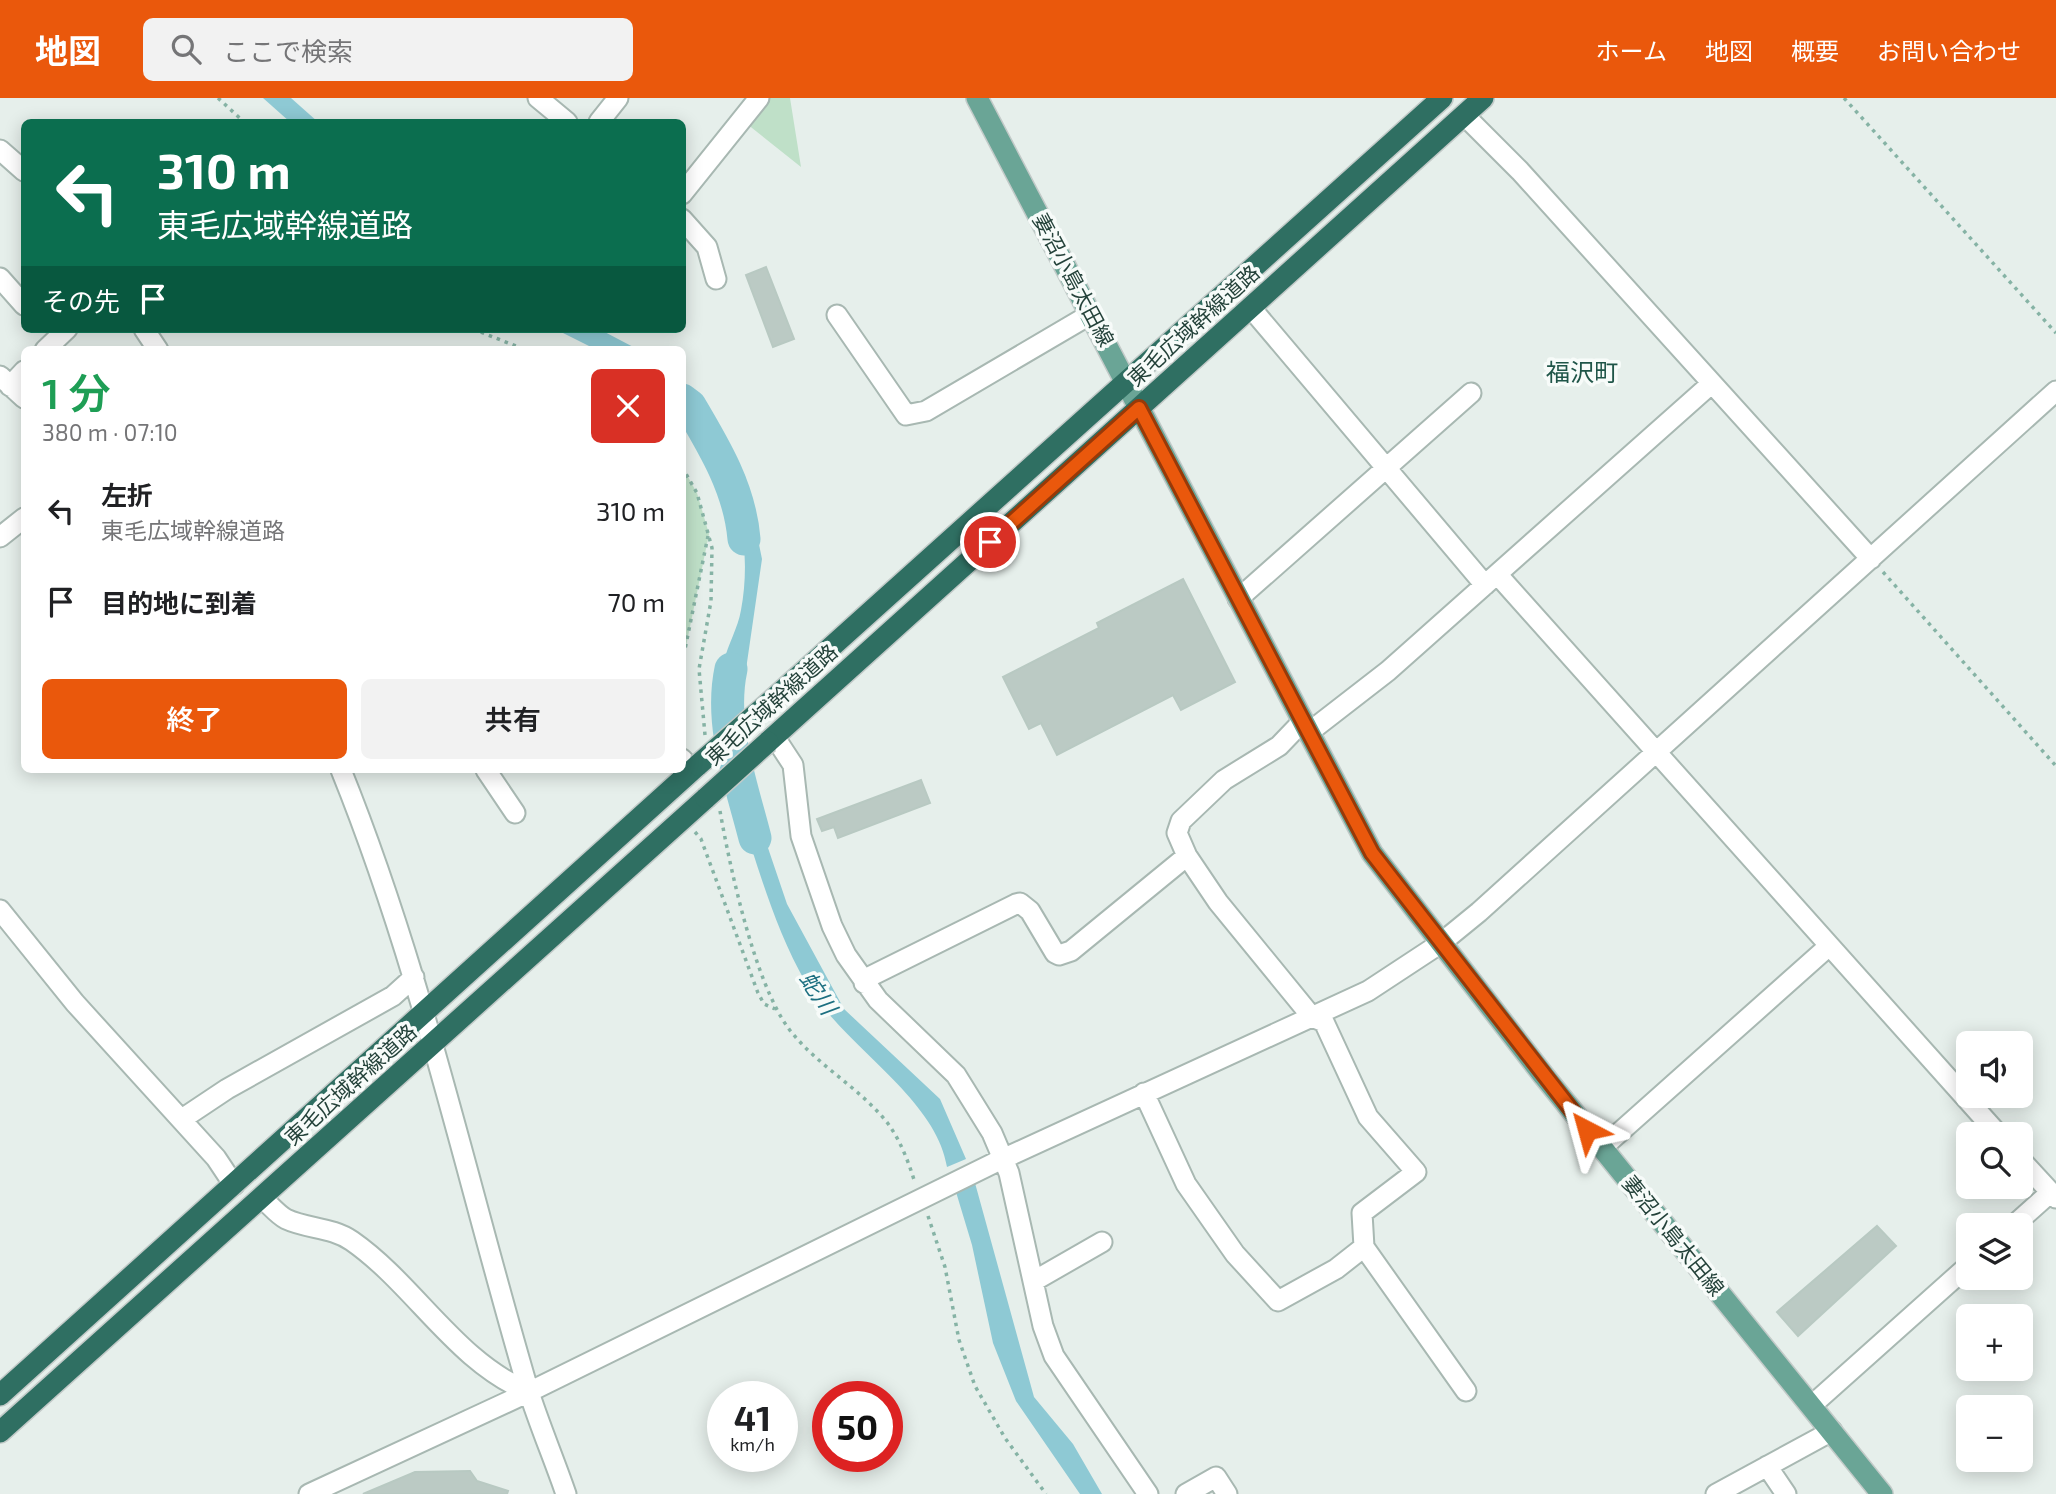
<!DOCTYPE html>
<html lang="ja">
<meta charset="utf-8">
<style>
:root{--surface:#fff;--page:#f2f2f2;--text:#202124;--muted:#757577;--accent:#ea580c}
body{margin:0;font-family:"Exo 2","Noto Sans JP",sans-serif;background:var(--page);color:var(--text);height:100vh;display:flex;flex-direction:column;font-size:26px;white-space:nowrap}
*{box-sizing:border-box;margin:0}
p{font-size:23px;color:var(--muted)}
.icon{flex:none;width:38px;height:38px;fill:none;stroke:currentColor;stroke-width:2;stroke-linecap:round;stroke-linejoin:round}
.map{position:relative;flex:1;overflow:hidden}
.details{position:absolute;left:21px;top:248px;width:665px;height:427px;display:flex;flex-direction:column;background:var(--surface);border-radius:10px;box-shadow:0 4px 18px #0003}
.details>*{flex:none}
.top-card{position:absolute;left:21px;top:21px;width:665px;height:214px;border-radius:10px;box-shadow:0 4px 18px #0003;background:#0b6e4f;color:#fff;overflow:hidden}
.tools{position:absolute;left:1956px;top:933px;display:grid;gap:14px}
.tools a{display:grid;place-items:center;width:77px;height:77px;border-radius:10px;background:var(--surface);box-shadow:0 4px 18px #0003;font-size:35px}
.speed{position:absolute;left:707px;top:1283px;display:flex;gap:14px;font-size:35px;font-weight:700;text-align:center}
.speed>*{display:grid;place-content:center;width:91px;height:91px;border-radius:50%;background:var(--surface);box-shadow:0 4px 18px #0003;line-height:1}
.speed small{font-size:18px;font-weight:400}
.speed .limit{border:10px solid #d22;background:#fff;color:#111}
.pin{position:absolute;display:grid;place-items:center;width:60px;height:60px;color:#fff;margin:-30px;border:4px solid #fff;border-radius:50%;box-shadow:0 2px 7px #0007}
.me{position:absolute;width:77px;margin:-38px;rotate:321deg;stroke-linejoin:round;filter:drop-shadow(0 0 5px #0008)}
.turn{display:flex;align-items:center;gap:24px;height:147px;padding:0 21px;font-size:32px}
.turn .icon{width:91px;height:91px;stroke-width:2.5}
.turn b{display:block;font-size:49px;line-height:60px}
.then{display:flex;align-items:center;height:66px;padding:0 21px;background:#0003;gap:14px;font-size:26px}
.round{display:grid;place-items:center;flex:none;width:74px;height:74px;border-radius:10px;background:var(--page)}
.head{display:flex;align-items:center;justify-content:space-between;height:119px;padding:0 21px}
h1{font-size:42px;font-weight:600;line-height:52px;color:#1e9e55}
.action{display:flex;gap:14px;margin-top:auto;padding:14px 21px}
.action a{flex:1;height:80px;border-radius:10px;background:var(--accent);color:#fff;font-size:28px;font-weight:600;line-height:80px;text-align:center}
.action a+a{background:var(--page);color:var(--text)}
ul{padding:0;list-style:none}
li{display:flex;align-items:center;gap:21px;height:91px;padding:0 21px}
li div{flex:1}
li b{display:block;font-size:26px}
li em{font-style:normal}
header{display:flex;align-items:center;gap:42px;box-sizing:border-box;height:98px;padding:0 35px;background:var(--accent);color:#fff}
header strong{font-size:33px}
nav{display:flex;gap:38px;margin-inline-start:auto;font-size:24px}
.search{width:490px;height:63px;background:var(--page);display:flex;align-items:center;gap:18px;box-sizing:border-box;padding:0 24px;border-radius:10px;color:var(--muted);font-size:26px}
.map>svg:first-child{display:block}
</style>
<header>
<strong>地図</strong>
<div class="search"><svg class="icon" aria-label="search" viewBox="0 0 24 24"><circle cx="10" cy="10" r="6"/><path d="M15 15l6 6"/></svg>ここで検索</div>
<nav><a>ホーム</a><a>地図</a><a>概要</a><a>お問い合わせ</a></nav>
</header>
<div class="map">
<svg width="2056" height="1396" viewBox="0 0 2056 1396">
<rect width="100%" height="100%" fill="#e6efeb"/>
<!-- green -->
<path fill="#bfe0c8" d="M759,0h31l11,69 -59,-47z
M683,370l14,25 12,41 -26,127z"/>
<!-- water -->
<path fill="#8ec9d4" d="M263,0h28l27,24h-28z
M555,231h44l40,21h-42z
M682,286l36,42 27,50 17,83 -20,138 -25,23c2,-19 2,-40 7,-59 4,-17 14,-33 17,-51 13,-69 -6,-152 -58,-199z
M749,694l38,112 57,105 96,90 26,60 -19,8c-11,-70 -104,-121 -141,-184 -32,-55 -49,-120 -69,-180z
M975,1085l59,214 39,47 29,50h-22l-64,-93 -23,-58 -21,-98 -16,-53z"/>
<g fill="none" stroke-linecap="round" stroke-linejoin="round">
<!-- river -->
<path stroke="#8ec9d4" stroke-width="33" d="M682,302l8,6c25,42 50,84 54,133
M731,571c-12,56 10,114 24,169"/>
</g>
<!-- building -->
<path fill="#bbcac4" stroke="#b8c9c2" stroke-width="2" d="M766,169l28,72 -21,8 -27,-72z
M1183,481l52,103 -54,28 -8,-15 -116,60 -16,-32 -12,6 -26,-52 96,-49 -2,-5z
M921,682l9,23 -92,35 -4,-11 -12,4 -5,-12z
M1877,1128l19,20 -98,90 -21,-24z
M470,1373l7,10 31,10 -1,3h-144l52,-22z"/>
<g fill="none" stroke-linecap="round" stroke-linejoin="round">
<defs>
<path id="minor" d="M538,0l29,24
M1464,17l56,56 351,388
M599,24l19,-24
M0,52l24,21
M682,96l77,-96
M682,121l25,28 9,32
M0,180l24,27
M1251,210l234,277
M837,217l69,100 20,-4 165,-97
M144,231l14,21
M45,252l22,-21
M0,278l24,22
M10,288l14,-15
M0,439l24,-19
M1497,476l501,560
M1238,501l233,-206
M1308,635l80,-62 323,-287
M774,638l19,29 8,71 31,90 14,29 32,45 78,75 36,58 17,40 34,153 11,30 94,138
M682,661l10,11
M341,672c81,200 126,412 187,619 11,35 26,70 38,105
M486,672l29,43
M1187,758l31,46 94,115 12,5 44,95 48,55 -54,41 2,34 102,144
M0,812l75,93 141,155 18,27
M864,885l7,-7 145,-72 4,-1 10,8 25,42 4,2 12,-4 116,-95 -10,-23 4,-12 43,-41 55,-34 23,-24
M1144,995l42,91 49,70 43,47 58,-32 28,-22
M182,1021l45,-30 166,-93 21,-19
M1602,1050l227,-202
M2021,1062l35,38
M262,1100c7,6 16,17 24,21 21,10 46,8 66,22 63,44 104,121 177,151
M2014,1127l37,-33
M1034,1183l68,-39
M1811,1308l158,-141
M1767,1368l19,28
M309,1396l220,-102 465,-229 374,-172 73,-48 38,-31 577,-521
M1186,1396l30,-17 11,17
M1716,1396l116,-63"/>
<path id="major" d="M977,0l395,755 172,223 338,418"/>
<path id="highway" d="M770,604l672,-604
M768,644l715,-644
M0,1297l698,-630
M0,1334l706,-634"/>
</defs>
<!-- minor casing -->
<use href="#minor" stroke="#a8b8b2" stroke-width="23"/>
<!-- major casing -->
<use href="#major" stroke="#c2cac8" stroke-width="24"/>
<!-- highway casing -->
<use href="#highway" stroke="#c2cac8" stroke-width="24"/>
<!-- path -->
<path stroke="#86b3a5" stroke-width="3.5" stroke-dasharray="3.5 5" stroke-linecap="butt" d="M218,0l26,24
M1844,0l212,235
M473,231l53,21
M682,369l15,26 15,55 -1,53 -12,68 6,66
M1883,474l173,194
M682,566l26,-128
M720,713c10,57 35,173 69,218 28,37 72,59 100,96 12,17 20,38 26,58
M695,734l6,7 57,154 6,11 11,5
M928,1118l17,51 14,73 16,46 30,52 41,56"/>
<!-- minor -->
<use href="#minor" stroke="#fff" stroke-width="19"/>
<!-- major -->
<use href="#major" stroke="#6aa596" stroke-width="21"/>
<!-- highway -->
<use href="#highway" stroke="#2f6f62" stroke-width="21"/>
<defs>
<path id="highway-bridge" d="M698,667l72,-63
M706,700l62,-56"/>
</defs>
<!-- highway-bridge casing -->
<use href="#highway-bridge" stroke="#c2cac8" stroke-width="24" stroke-linecap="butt"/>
<!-- highway-bridge -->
<use href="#highway-bridge" stroke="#2f6f62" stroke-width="21"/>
</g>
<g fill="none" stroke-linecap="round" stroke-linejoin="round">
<defs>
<path id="route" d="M990,444l149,-134 233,445 215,277"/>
</defs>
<!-- route casing -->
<use href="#route" stroke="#983908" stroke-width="18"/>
<!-- route -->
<use href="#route" stroke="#ea580c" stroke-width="12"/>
</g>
<g text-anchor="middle" stroke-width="7" stroke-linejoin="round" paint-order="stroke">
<!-- street labels -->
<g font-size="21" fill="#24423a" stroke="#f7fbf9">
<text transform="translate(1073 182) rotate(62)" y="7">妻沼小島太田線</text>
<text transform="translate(1194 228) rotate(-42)" y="7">東毛広域幹線道路</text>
<text transform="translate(772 607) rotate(-42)" y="7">東毛広域幹線道路</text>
<text transform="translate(351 987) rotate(-42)" y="7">東毛広域幹線道路</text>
<text transform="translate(1673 1138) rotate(51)" y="7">妻沼小島太田線</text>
</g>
<!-- water labels -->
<g font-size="23" font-style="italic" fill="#1c6f80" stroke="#f7fbf9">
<text transform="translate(818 895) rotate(56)" y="8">蛇川</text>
</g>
<!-- quarter labels -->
<g font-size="24" fill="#1f5548" stroke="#f7fbf9">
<text x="1582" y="283">福沢町</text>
</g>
</g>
</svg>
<div class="tools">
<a><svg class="icon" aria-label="sound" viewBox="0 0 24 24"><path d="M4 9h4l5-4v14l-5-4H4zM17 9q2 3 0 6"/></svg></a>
<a><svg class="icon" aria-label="search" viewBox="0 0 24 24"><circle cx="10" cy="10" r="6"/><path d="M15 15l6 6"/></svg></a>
<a><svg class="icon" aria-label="layers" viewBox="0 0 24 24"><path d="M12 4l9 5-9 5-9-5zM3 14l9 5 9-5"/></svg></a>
<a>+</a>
<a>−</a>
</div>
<div class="speed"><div>41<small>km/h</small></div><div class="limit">50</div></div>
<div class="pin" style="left:990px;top:444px;background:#d93025"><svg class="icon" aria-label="arrive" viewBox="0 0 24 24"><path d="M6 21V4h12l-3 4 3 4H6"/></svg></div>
<svg class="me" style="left:1587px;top:1032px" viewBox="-20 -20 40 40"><path d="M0-17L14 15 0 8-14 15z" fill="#ea580c" stroke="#fff" stroke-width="4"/></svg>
<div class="top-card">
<div class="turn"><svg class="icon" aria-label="left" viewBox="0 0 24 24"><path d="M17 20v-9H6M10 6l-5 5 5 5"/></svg><div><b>310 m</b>東毛広域幹線道路</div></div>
<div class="then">その先<svg class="icon" aria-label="arrive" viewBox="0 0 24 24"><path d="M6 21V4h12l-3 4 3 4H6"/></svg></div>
</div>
<section class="details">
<div class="head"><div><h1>1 分</h1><p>380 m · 07:10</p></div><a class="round" style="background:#d93025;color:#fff"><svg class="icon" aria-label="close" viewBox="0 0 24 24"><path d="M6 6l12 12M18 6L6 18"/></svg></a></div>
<ul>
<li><svg class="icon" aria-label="left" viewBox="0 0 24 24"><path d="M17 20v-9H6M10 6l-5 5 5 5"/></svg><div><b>左折</b><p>東毛広域幹線道路</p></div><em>310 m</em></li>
<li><svg class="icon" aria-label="arrive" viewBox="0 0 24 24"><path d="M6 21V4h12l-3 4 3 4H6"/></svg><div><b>目的地に到着</b></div><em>70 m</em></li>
</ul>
<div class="action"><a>終了</a><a>共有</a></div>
</section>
</div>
